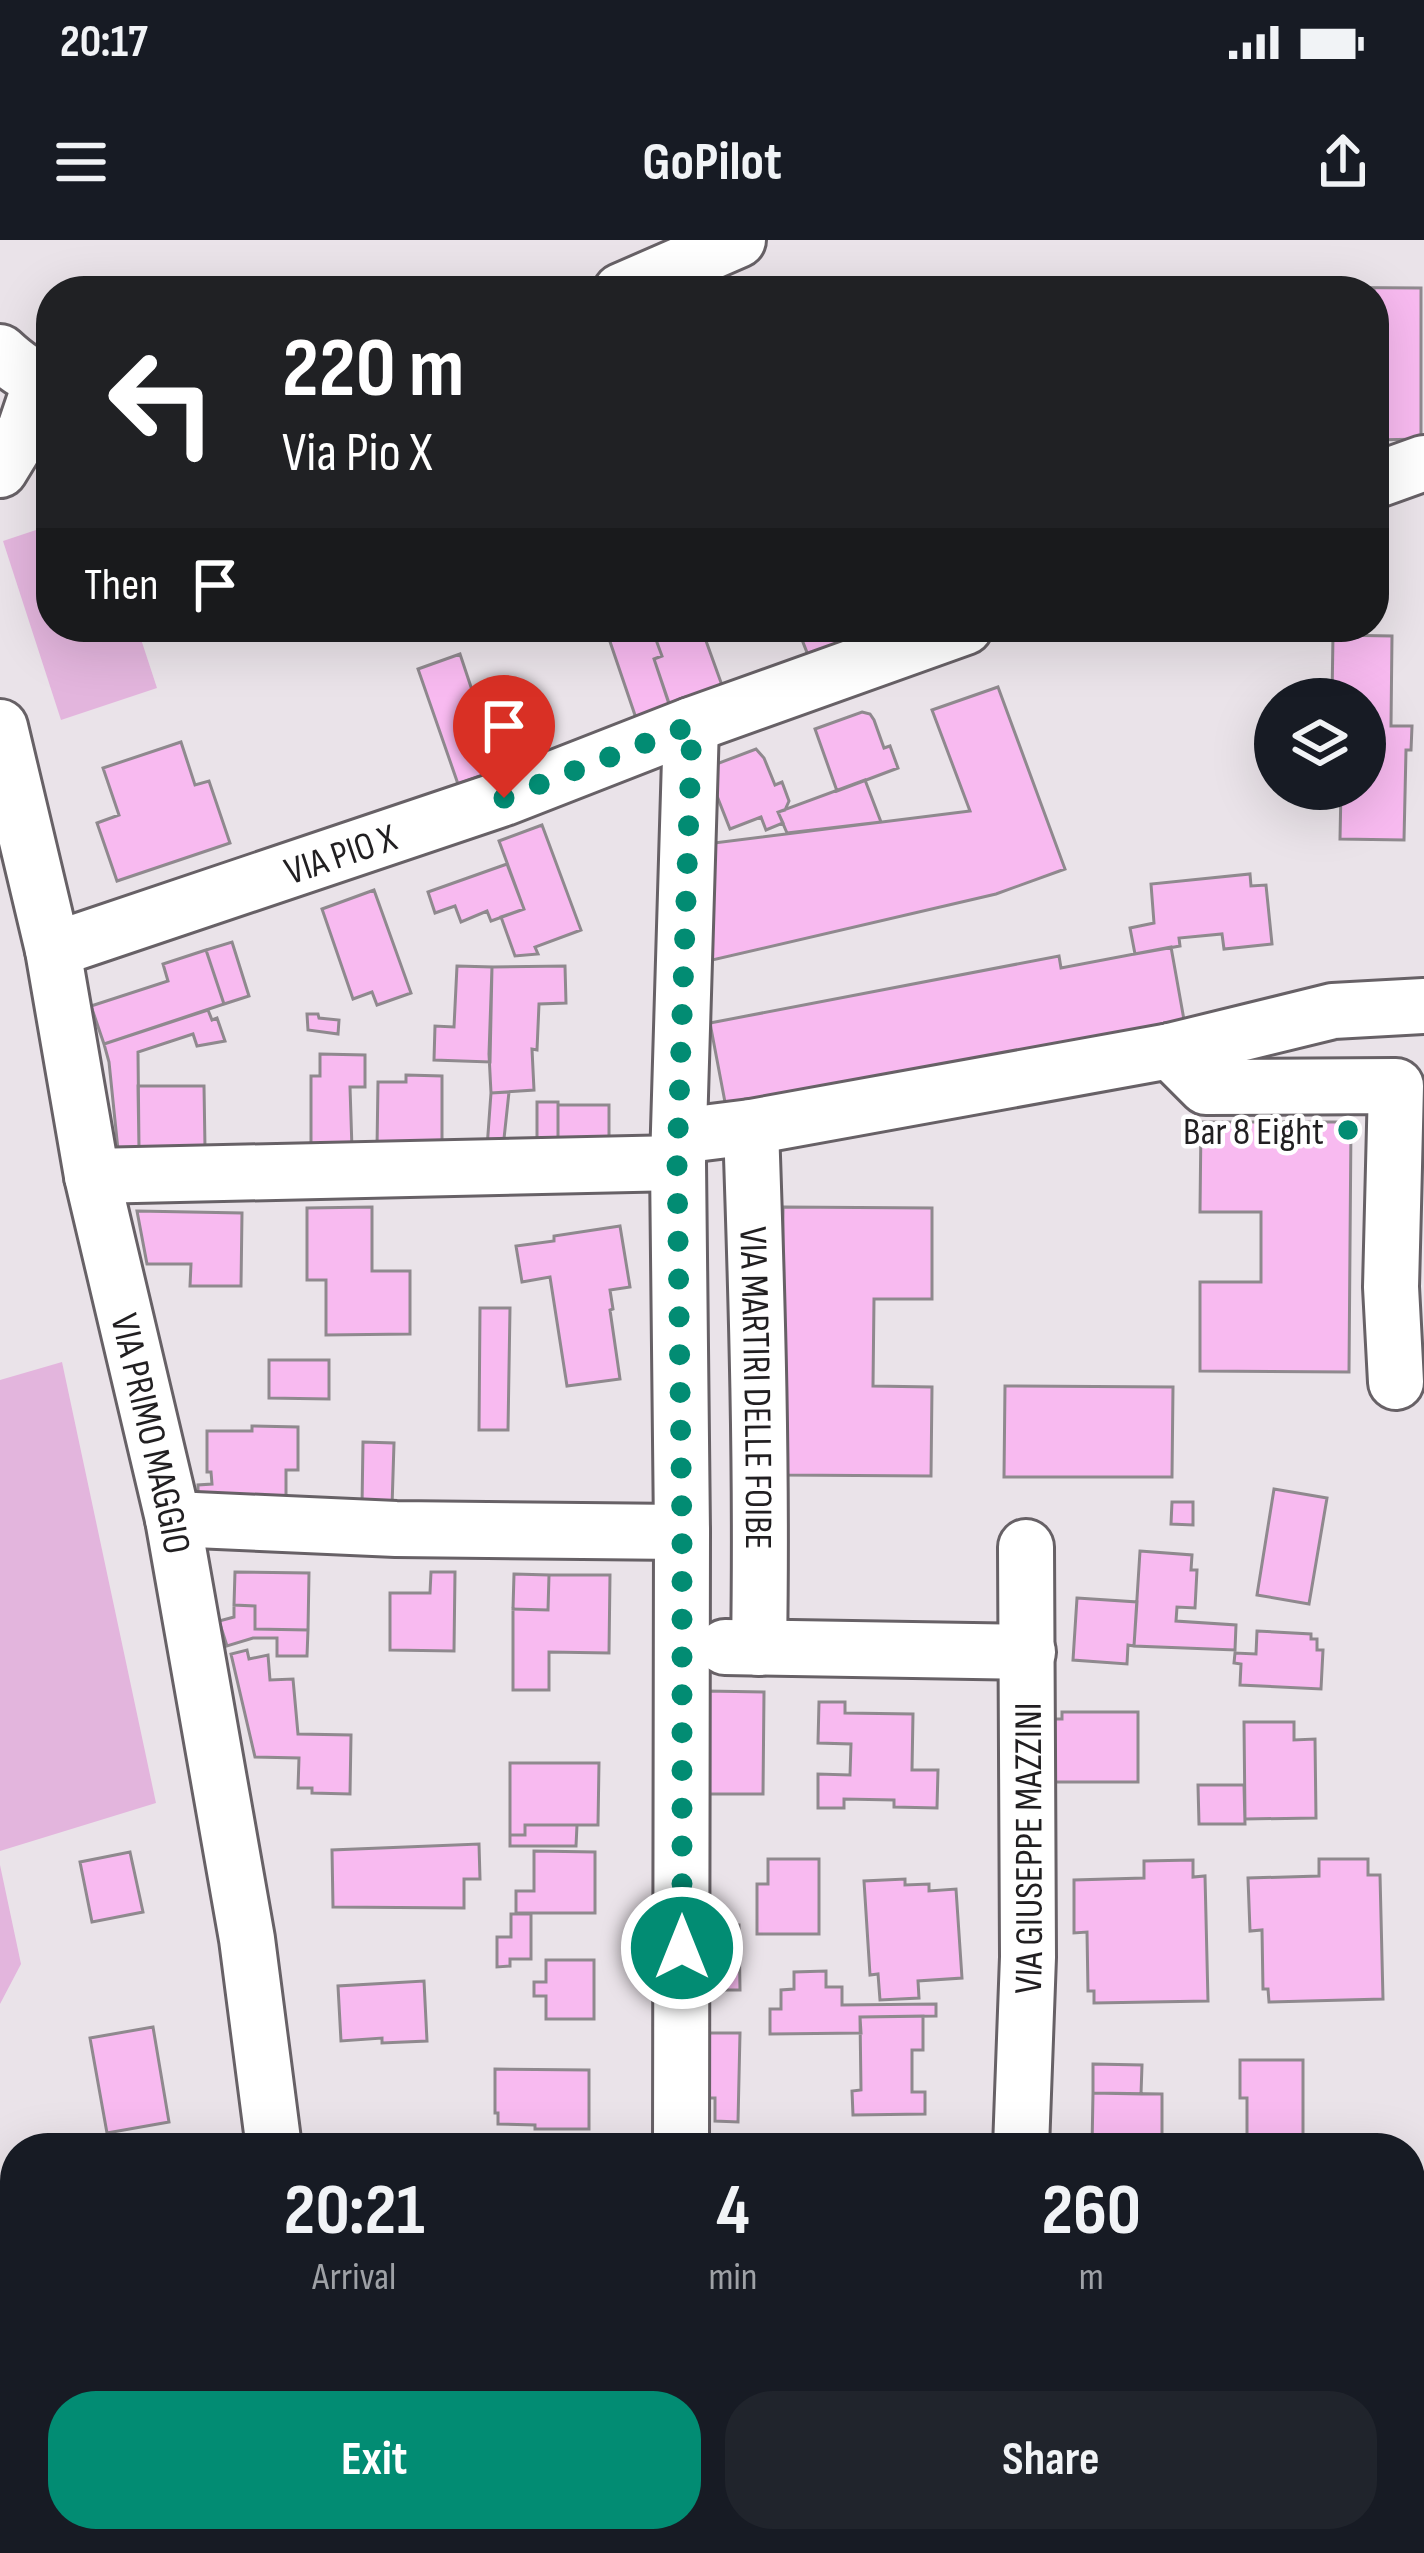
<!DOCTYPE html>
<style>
:root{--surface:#171b24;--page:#20242c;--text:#f1f3f6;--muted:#9ea1a6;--accent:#028c73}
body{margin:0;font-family:"Sofia Sans Condensed",sans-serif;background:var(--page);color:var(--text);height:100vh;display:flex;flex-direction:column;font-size:45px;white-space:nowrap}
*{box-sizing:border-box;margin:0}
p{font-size:39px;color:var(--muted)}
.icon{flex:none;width:66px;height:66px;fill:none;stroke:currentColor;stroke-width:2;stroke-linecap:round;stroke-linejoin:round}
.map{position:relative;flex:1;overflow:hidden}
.panel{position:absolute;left:0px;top:1893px;width:1425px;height:420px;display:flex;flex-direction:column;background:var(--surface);border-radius:48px 48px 0 0;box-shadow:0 12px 48px #0002}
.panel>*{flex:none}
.guide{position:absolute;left:36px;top:36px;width:1353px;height:366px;border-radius:48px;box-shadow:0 12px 48px #0002;background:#202124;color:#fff;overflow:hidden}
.buttons{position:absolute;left:1254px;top:438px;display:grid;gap:24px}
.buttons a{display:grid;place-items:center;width:132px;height:132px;border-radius:50%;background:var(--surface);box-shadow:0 12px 48px #0002;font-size:60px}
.pin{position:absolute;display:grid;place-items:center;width:102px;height:102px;color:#fff;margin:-123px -51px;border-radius:50% 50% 50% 0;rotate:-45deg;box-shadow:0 0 12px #0007}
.pin .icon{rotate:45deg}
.me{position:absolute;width:132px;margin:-66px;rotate:0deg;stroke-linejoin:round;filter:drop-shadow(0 0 9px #0008)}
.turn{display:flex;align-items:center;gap:42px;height:252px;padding:0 48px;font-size:54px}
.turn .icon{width:156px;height:156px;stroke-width:2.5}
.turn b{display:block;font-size:84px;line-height:102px}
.then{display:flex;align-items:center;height:114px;padding:0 48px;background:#0003;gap:24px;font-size:45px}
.eta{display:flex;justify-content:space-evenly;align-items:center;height:204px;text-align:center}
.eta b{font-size:72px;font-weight:700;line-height:84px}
.primary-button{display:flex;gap:24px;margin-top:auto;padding:24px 48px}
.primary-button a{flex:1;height:138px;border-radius:48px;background:var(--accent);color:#fff;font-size:48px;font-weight:700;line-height:138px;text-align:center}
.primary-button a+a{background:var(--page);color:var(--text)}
.status{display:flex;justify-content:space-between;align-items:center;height:84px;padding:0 60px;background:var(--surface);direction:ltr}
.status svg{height:33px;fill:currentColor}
header{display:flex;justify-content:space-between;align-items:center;height:156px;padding:0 48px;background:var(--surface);font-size:54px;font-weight:700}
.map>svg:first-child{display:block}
</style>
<div class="status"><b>20:17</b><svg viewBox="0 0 49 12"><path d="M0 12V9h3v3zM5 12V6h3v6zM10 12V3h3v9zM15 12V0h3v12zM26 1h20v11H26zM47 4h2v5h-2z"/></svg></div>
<header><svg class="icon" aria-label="menu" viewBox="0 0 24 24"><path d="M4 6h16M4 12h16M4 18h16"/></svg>GoPilot<svg class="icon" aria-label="share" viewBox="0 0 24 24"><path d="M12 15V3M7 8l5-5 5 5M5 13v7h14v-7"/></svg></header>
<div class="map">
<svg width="1424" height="2313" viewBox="0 0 1424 2313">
<rect width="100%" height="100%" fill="#eae3e9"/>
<!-- green -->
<path fill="#e3b5dd" d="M51,285v102h86l20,61 -96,32 -58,-179z
M62,1122l94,441 -156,48v-471z
M0,1625l21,99 -21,40z"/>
<!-- building -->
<path fill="#f8baf0" stroke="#8f898e" stroke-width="3" d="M1270,47l151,1v151l-47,1v-149h-104z
M605,387h40l3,12 7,-2 7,19 -8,3 17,51 -34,11z
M645,387h56l22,61 -53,18 -16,-47 8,-3 -7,-19 -7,2z
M797,387h50l5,11 -44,17z
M1333,395l59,1 -1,90h21l-1,24h-5l-2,90 -64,-1 1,-50h24v-90h-33z
M460,414l14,42 16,-6 6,17 7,-2 20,56 -65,23 -40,-115z
M998,447l67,182 -69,25 -288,67 -18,-115 280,-35 -38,-101z
M862,472l8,2 4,6 10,28 6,-2 8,22 -61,23 -22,-62z
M181,502l14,43 14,-4 21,62 -113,38 -20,-58 22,-8 -16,-47z
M756,509l8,9 11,27 7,-3 7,19 -4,9 -7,2 5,11 -17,7 -5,-13 -31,12 -24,-61z
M865,540l16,42 -94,11 -9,-21z
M542,585l39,105 -46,17 3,7 -23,2 -14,-39 23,-8 -25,-68z
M507,624l17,45 -33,12 -4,-10 -26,11 -6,-16 -20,7 -7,-21z
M1250,634l1,12 15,-1 6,59 -48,5 -2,-15 -43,4 1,8 -45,8 -5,-26 24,-5 -3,-39z
M374,650l37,103 -34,12 -5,-13 -19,7 -31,-90z
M232,702l17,54 -25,8 -18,-54z
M1171,707l15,84 -458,87 -18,-95 349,-67 2,12z
M206,710l18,54 -120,40 -13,-38 77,-25 -5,-17z
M457,726l35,1 -2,95 -56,-2 1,-34 19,1z
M565,726l1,37 -27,1 -2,46 -5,-1 2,41 -43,3 -2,-39 3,-87z
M208,770l4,10 5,-2 8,23 -28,5 -4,-12 -55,18 1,97 -21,1 -9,-88 -5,-18z
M307,774h11l1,4 20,2 -1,14 -30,-4z
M320,814l45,1v32h-15l2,62h-41v-73h9z
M406,835l36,1v73l-65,-1 1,-66h28z
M138,846h66l1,62 -66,1z
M509,852l-6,56h-16l4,-55z
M537,862h21v46h-21z
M558,865h51v40h-51z
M1201,882h150l-2,250 -149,-1v-89h61v-70h-61z
M372,967v64h38v63l-84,1v-55h-19v-72z
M783,967l149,1v91h-58l-1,87 59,1 -1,89 -150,-1z
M137,971l105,2 -1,73h-51l1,-22h-44z
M620,986l10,61 -20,3 3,19 -3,1 10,69 -53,7 -17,-109 -28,5 -6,-36 38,-5v-5z
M480,1068h30l-2,122h-29z
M269,1120h60v39l-60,-1z
M1005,1146l168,1 -1,90h-168z
M252,1186l46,1v43h-12v32l-88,-1v-16l14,-1 -1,-12h-4v-41h45z
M363,1202l31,1 -2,64 -30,-1z
M1274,1249l53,9 -18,106 -52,-9z
M1172,1262h21v23l-22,-1z
M1140,1311l52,4 -1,15h6l-2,38 -18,-1 -1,14 60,4 -1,25 -101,-4z
M235,1332l74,1 -1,57 -53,-1v-23l-21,-1z
M431,1332h24l-1,79 -64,-1v-57h40z
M514,1334l35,1 -1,35 -35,-1z
M549,1335h61l-1,78 -60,-1v38h-36v-81l35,1z
M1077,1358l60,4 -3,44 -6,-1 -1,19 -54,-4z
M234,1365l21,1v23l53,1 -1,26h-30v-18h-24l-26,8 -8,-25 15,-4z
M1257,1391l54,3v5h6v11h6l-2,39 -81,-4 1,-21 -7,-1 1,-10 21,1z
M247,1410l2,9 19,-4 2,25 23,-1 5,55 53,1 -1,59 -38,-1v-5h-14l1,-30 -44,-1 -24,-103z
M706,1451l58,1 -1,102h-58z
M819,1462h26v11l68,1 -1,56h26l-1,38 -43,-1v-7l-50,-1v9h-26v-34l32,1 1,-31 -33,-1z
M1062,1472h76v70h-86v-63h10z
M1244,1482h50v18l21,-1 1,79 -71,1z
M510,1523h89l-1,62h-73v10h-15z
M1198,1545h46l1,39h-46z
M525,1585h52l-1,21h-66v-11h15z
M479,1604l1,35h-16v29l-131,-1 -1,-57z
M534,1611l61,1v61h-79v-22h18z
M130,1612l13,60 -51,10 -12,-60z
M768,1619h51v75h-62v-50h11z
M1319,1619h49v16h12l3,124 -114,3 -1,-13h-5l-1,-59 -12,1 -2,-53 71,-2z
M1193,1620v17l12,-1 3,125 -114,2v-12h-6l-1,-59 -13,1v-53l70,-2v-17z
M905,1639v6l24,-1v7l27,-2 6,89 -44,3 1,17 -39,2 -2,-26 -8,1 -6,-94z
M511,1674h20v45h-21v7l-13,1v-30h14z
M702,1685h37l1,65h-37z
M546,1720h48v59h-48v-23h-12v-14h12z
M826,1731v16h16v18l94,-1v12l-76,1 1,16 -91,1v-25h11v-19l13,-1v-17z
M424,1741l3,60 -45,2v-5l-41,3 -3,-55z
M923,1776v34h-11v42h13v22l-72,1 -1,-24 9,-1 -1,-73z
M153,1787l16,95 -62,11 -17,-95z
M702,1793h38l-2,89 -23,-1v-23h-14z
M1240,1820h63v88h-56v-50h-7z
M1093,1824l49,1 -1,29 -48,-1z
M495,1829l94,1v59h-54v-4l-37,-1v-11h-3z
M1093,1853l69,1v54h-70z
M814,1897h26v7h71v4h-97z
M15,2257v41h19v15h-28l-6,-13v-42z
M1149,2298h15v5h30v-5h32v15h-106l1,-14z"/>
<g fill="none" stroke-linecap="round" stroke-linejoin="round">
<defs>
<g id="minor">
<path d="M621,51l117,-51"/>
<path d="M0,112c15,14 30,26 51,28"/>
<path d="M0,230l25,-41 17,-50"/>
<path d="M1374,241l50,-18"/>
<path id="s1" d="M0,487l53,223 39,226 81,343 74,420 27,209"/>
<path id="s2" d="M53,710l451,-152 187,-73 274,-98"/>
<path d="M1170,811l36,36 190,-1 -5,201 5,95"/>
<path id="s3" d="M751,887c6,174 11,347 8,521"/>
<path d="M679,896l72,-9 419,-76 163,-40 91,-5"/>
<path d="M92,936l586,-13"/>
<path d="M173,1279l223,10 286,3"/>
<path d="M725,1407l303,5"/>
<path d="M681,1908l1,-616 -4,-369 13,-438"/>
<path id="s4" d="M1021,1908l7,-191 -2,-410"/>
<path d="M0,2141h15"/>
<path d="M1410,2143l14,1"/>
<path d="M1023,2298v15"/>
<path d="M312,2313v-15"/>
<path d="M677,2313v-15"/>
</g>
</defs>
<!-- minor casing -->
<use href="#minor" stroke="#676166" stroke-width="60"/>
<!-- minor -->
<use href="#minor" stroke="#fff" stroke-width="54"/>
</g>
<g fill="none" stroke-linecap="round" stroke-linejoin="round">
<!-- route -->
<path stroke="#028c73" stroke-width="21" stroke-dasharray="0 37.8" d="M504,558l188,-73 -15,437 5,370v416"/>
</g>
<!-- markers -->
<circle fill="#028c73" stroke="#fff" stroke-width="4.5" cx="1348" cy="890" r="12"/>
<g text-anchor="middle" stroke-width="9" stroke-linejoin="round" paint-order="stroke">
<!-- street labels -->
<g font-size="39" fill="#211f21" stroke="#fff">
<text dy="14" stroke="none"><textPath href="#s2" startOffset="303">VIA PIO X</textPath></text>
<text dy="14" stroke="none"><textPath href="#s3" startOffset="261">VIA MARTIRI DELLE FOIBE</textPath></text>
<text dy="14" stroke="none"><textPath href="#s1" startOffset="723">VIA PRIMO MAGGIO</textPath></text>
<text dy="14" stroke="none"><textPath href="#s4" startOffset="300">VIA GIUSEPPE MAZZINI</textPath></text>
</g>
<!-- poi labels -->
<g font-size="39" fill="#211f21" stroke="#fff" text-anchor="end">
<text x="1324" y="904">Bar 8 Eight</text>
</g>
</g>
</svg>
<div class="buttons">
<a><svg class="icon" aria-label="layers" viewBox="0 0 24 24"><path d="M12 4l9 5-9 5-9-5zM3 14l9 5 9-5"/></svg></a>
</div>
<div class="pin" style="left:504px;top:558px;background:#d93025"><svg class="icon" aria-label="arrive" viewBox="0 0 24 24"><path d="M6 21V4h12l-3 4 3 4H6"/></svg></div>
<svg class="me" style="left:682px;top:1708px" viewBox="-20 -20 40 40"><circle r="17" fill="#028c73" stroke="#fff" stroke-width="3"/><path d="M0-11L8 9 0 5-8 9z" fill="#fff"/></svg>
<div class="guide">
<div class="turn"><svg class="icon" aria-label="left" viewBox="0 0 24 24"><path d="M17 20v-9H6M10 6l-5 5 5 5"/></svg><div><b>220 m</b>Via Pio X</div></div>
<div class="then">Then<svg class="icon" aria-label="arrive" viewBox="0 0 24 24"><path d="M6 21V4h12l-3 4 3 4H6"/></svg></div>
</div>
<section class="panel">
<div class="eta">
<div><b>20:21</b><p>Arrival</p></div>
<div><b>4</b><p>min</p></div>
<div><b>260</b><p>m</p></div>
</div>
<div class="primary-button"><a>Exit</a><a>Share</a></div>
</section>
</div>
